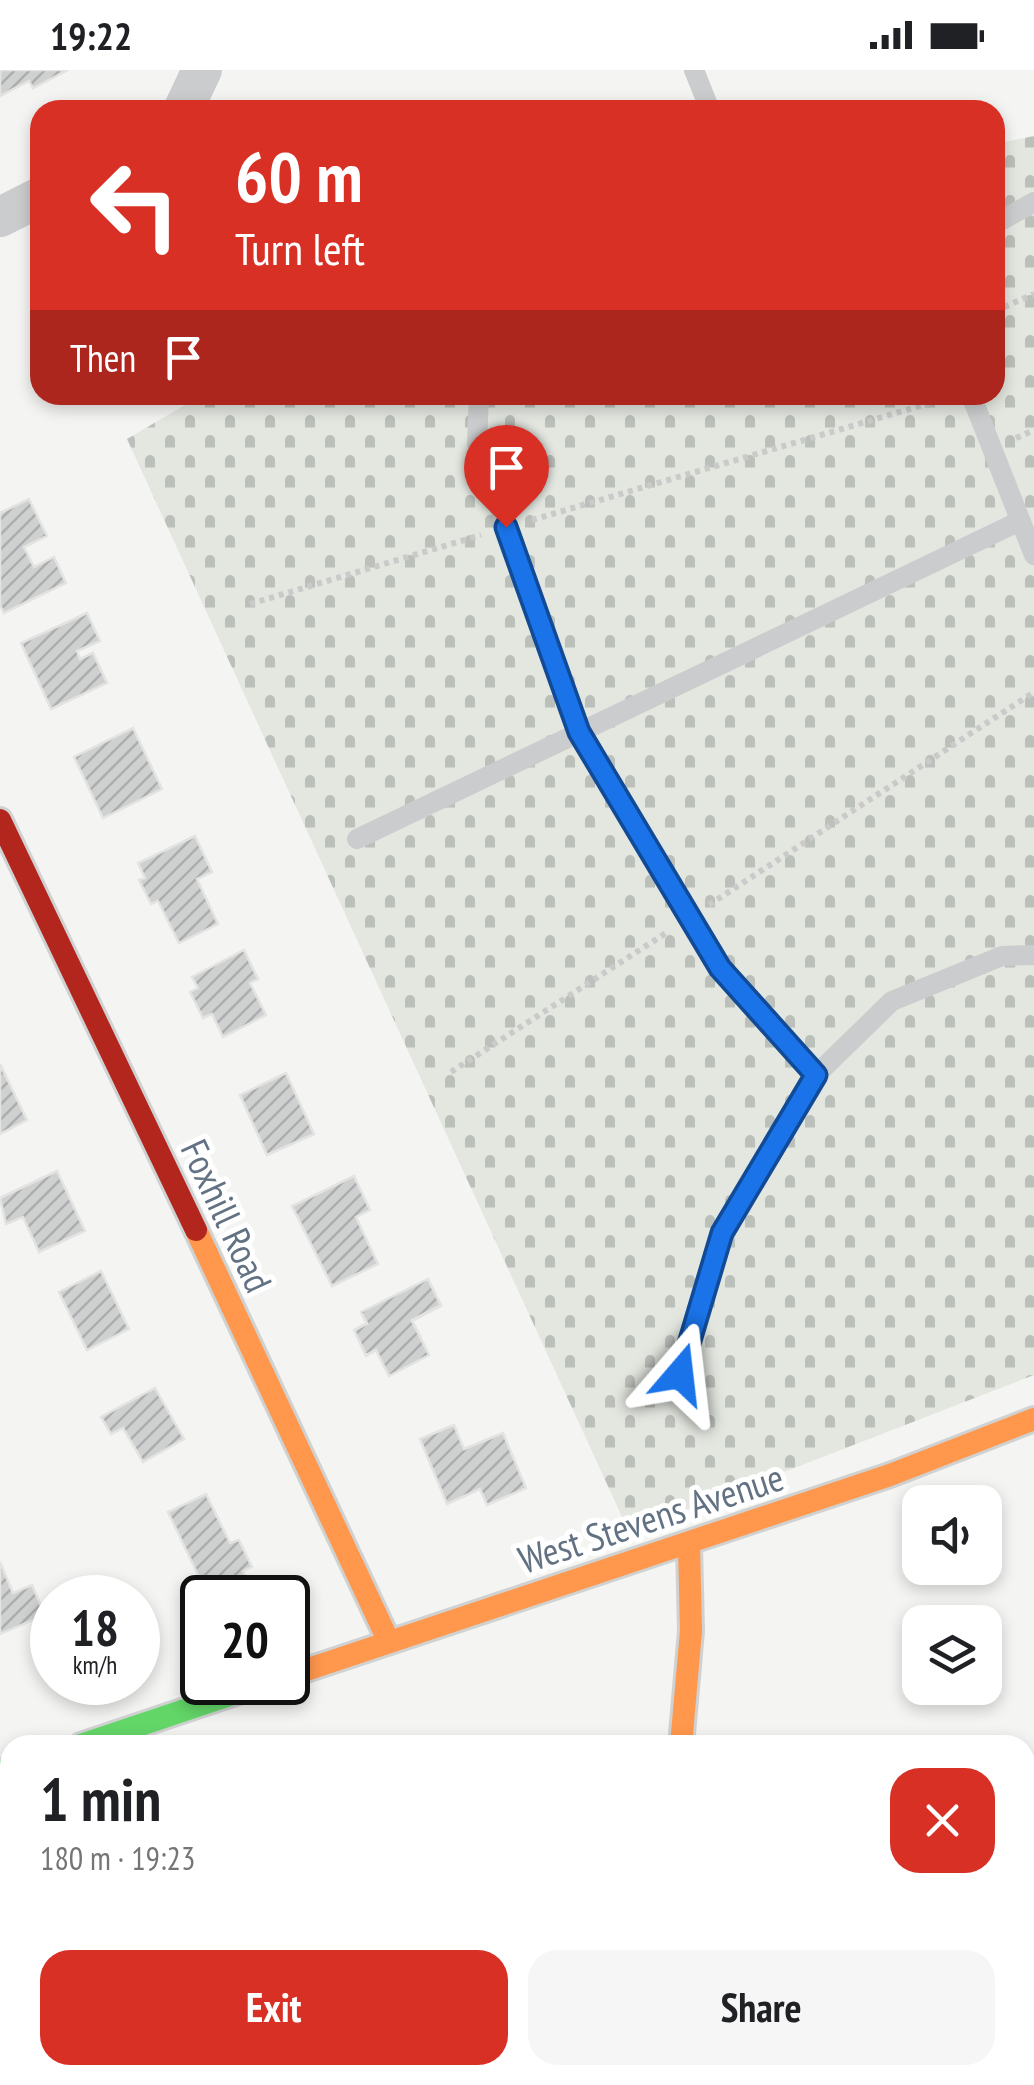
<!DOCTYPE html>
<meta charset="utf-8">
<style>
:root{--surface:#fff;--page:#f6f6f6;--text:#202124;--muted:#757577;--accent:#d93025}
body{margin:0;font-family:"PT Sans Narrow",sans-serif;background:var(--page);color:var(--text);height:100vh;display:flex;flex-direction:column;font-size:38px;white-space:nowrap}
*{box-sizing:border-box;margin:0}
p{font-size:32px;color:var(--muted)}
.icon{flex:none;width:55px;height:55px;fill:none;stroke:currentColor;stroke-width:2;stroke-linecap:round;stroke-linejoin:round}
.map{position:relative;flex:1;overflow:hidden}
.details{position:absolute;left:0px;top:1665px;width:1035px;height:350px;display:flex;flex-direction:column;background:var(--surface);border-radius:30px 30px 0 0;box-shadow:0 5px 15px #0003}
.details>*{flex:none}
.top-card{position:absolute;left:30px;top:30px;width:975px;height:305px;border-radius:30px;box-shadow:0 5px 15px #0003;background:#d93025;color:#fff;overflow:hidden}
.controls{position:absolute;left:902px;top:1415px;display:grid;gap:20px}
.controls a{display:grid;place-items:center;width:100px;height:100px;border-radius:20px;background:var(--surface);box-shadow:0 5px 15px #0003;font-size:50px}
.speed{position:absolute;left:30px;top:1505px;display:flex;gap:20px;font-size:50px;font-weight:700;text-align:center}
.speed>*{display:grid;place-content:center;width:130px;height:130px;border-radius:50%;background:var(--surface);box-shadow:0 5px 15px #0003;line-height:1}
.speed small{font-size:25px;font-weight:400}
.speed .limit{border:5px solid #111;border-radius:15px;background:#fff;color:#111}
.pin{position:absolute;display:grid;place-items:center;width:85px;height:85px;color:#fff;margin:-102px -42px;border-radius:50% 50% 50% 0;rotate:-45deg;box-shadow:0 0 10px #0007}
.pin .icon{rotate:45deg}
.me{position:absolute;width:110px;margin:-55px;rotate:17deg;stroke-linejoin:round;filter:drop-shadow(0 0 8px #0008)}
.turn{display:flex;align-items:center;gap:35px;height:210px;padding:0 40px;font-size:45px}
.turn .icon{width:130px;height:130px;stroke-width:2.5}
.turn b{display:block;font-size:70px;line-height:85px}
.then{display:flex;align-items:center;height:95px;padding:0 40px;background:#0003;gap:20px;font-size:38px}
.round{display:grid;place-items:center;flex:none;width:105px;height:105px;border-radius:30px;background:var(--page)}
.headline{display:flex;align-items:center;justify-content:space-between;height:170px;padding:0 40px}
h1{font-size:60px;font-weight:700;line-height:75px}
.action{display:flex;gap:20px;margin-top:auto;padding:20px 40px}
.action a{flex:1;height:115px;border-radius:30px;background:var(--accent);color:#fff;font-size:40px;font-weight:700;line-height:115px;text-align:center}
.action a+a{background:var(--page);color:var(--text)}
.status{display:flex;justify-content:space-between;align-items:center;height:70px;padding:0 50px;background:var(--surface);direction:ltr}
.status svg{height:28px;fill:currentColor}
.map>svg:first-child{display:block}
</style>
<div class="status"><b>19:22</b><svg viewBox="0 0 49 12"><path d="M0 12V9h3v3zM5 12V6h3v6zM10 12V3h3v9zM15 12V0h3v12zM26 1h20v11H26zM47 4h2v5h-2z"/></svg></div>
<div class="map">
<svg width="1034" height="2015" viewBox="0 0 1034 2015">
<defs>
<pattern id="cemetery-stones" width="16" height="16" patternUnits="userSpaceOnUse" patternTransform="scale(2.5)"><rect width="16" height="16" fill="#e3e7e0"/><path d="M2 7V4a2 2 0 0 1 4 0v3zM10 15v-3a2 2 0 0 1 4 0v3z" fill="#bcc0bb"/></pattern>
<pattern id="building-hatch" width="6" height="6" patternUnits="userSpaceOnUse" patternTransform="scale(2.5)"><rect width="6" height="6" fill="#cfd0d0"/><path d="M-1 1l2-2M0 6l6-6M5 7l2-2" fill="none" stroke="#acadae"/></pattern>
</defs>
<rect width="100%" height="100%" fill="#f4f4f2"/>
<!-- cemetery -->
<path fill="url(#cemetery-stones)" d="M1034,66v1239l-405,157 -502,-1093 75,-44h793v-251z"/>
<!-- building -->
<path fill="url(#building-hatch)" stroke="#e3e3e2" stroke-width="2.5" d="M0,0h68l-35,18 -4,-7 -29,15z
M29,429l18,37 -23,11 10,20 20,-10 12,26 -62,30 -4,-8v-92z
M87,543l13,28 -23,10 3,8 13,-6 14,30 -56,26 -30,-66z
M133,658l29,61 -59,29 -29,-61z
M195,766l17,36 -15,7 21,45 -39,19 -21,-42 -7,3 -12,-24 6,-2 -7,-15z
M244,880l14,29 -8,4 16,32 -43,22 -11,-23 -9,4 -13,-26 8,-4 -6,-11z
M0,994l27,56 -27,14z
M286,1003l28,61 -47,21 -27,-60z
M57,1101l28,60 -46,21 -16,-35 -17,7 -6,-26z
M354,1106l16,34 -14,7 22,47 -46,22 -40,-80z
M101,1201l28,58 -42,21 -28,-58z
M428,1209l13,27 -29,15 17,34 -40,21 -13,-26 -10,6 -12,-26 13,-6 -6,-12z
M428,1209l13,26 -29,15 17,35 -40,21 -13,-26 -10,5 -12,-25 13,-7 -6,-11z
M155,1318l29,51 -41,23 -20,-34 -12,6 -10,-17z
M454,1355l10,24 39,-16 23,55 -39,17 -7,-16 -33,15 -27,-65z
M206,1424l24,49 9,-3 13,27 -9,4 7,14 -26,13h-15l-41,-86z
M0,1492l13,31 19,-8 13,30 -45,19z
M1031,1708l3,2v76l-9,-6v-64z"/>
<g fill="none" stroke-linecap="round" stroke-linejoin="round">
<defs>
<path id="fast" d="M81,1675l187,-63
M0,1702l10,-3"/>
<path id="slow" d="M196,1160l193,412
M288,1606l602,-201 144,-56
M681,1675l10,-114 -2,-86"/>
<path id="jam" d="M0,750l196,410"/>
</defs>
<!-- fast casing -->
<use href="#fast" stroke="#d0d2d2" stroke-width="28"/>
<!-- slow casing -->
<use href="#slow" stroke="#d0d2d2" stroke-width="28"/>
<!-- jam casing -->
<use href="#jam" stroke="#d0d2d2" stroke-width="28"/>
<!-- path -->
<path stroke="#cacaca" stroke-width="6" stroke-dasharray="5 5" stroke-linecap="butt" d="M995,241l39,-17
M1016,368l18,-8
M532,450l415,-122
M250,534l231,-69
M709,835l325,-213
M451,1002l218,-141"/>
<!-- lane -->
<path stroke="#cbcccd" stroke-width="20" d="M694,0l16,40
M995,154l39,-22
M479,325l-2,49 102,288 140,237 97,106
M971,325l63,160
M357,769l663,-318
M680,1304l42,-141 94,-158 76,-74 110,-45 32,-1"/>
<!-- street -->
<path stroke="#cbcccd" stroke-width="40" d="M183,40l19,-40
M0,147l40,-20
M1025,1958l9,7
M46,2015l10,-10
M812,2015l7,-10"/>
<!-- fast -->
<use href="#fast" stroke="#63d668" stroke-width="22"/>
<!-- slow -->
<use href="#slow" stroke="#ff974d" stroke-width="22"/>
<!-- jam -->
<use href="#jam" stroke="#b3261e" stroke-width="22"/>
</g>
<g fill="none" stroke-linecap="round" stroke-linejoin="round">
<defs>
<path id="route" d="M506,457l73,205 141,236 96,107 -94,158 -42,141"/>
</defs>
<!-- route casing -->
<use href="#route" stroke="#114b97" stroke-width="25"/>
<!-- route -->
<use href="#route" stroke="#1a73e8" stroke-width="18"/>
</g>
<g text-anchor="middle" stroke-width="10" stroke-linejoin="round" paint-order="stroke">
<!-- street labels -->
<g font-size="38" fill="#637283" stroke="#fff">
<text transform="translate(226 1146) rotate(65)" y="13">Foxhill Road</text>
<text transform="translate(651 1449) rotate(-18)" y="13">West Stevens Avenue</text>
</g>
</g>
</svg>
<div class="controls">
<a><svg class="icon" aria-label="sound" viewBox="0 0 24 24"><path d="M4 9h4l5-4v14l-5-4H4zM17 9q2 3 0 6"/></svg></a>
<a><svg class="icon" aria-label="layers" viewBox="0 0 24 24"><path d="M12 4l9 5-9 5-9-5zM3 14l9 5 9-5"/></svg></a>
</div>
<div class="speed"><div>18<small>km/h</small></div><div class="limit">20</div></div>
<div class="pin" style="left:506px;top:457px;background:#d93025"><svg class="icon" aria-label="arrive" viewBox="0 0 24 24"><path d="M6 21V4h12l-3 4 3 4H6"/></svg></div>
<svg class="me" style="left:680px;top:1304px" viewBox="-20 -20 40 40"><path d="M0-17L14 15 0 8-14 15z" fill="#1a73e8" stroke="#fff" stroke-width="4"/></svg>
<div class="top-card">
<div class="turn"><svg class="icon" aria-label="left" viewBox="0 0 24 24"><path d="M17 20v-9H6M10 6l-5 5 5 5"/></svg><div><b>60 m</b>Turn left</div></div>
<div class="then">Then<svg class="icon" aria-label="arrive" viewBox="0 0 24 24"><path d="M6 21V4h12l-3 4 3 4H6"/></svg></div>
</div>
<section class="details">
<div class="headline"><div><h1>1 min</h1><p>180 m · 19:23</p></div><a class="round" style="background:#d93025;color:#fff"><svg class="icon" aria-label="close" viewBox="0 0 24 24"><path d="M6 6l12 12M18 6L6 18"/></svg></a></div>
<div class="action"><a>Exit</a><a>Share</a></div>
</section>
</div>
